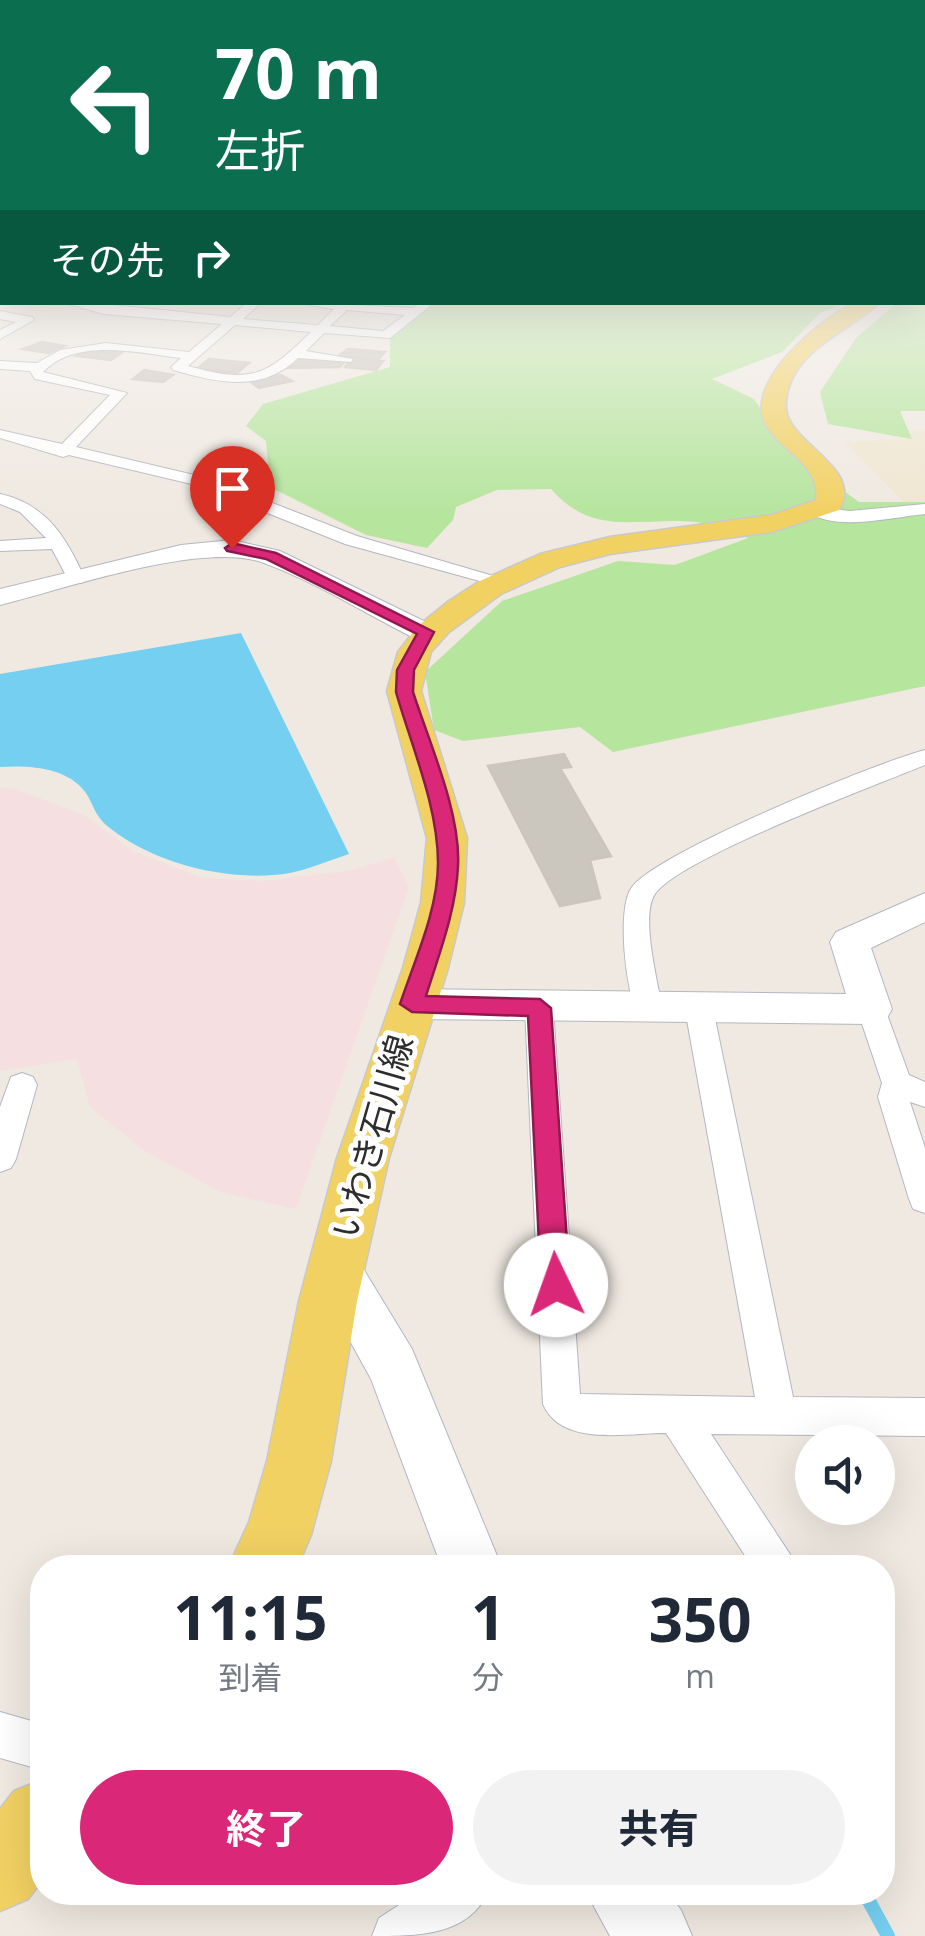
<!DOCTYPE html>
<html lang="ja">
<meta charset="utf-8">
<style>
:root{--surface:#fff;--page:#f2f2f3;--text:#1f2937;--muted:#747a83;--accent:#db2777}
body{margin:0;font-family:"Open Sans","Noto Sans JP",sans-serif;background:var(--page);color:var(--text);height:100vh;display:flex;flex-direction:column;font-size:38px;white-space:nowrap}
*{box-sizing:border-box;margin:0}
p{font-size:32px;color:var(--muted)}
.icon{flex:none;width:55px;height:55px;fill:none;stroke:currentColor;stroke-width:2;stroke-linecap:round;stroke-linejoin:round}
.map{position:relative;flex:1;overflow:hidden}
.drawer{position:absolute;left:30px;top:1555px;width:865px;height:350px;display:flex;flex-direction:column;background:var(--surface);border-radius:40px;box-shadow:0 10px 40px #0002}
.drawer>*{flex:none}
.hud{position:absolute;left:0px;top:0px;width:925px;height:305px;box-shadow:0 10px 40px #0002;background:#0b6e4f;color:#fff;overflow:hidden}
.buttons{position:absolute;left:795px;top:1425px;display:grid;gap:20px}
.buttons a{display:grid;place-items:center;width:100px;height:100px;border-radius:50%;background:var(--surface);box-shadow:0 10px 40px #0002;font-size:50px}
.pin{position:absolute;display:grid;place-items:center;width:85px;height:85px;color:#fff;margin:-102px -42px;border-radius:50% 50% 50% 0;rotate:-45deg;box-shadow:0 0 10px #0007}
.pin .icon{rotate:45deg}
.me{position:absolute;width:110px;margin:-55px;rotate:357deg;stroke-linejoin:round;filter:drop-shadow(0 0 8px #0008)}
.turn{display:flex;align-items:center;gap:35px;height:210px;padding:0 50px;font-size:45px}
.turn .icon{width:130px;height:130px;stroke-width:2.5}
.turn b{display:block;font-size:70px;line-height:85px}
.then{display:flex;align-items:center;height:95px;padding:0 50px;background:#0003;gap:20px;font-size:38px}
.eta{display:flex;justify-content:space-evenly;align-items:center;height:170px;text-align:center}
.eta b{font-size:60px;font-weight:700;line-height:70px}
.action{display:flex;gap:20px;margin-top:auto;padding:20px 50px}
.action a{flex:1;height:115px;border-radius:60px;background:var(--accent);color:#fff;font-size:40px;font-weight:700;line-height:115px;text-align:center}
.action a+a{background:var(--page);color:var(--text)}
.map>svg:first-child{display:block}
</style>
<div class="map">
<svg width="925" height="1936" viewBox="0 0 925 1936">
<rect width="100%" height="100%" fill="#efe9e1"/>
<!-- education -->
<path fill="#f0e6d1" d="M925,430v76l-19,-2 -61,-62 66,-3 -5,-8z"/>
<!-- medical -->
<path fill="#f5dfe0" d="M0,788l15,1 69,26 50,37 69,26 61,3 89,-11 41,-13 15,30 -113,322 -73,-16 -77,-41 -56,-45 -13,-48 -77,12z"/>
<!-- green -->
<path fill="#b6e59e" d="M898,302l27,1v108h-25l12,28 -84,-15 -8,-32 36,-54z
M421,303h426l-27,10 -38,39 -70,27 42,20 36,53 69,50h66v184l-312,66 -33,-25 -117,14 -29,-11 -9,-58 77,-71 116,-40 57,4 73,-27c-16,-6 -35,-14 -52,-16 -56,-6 -101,17 -145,-33l-54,1 -41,17 -3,13 -26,28 -61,-13 -96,-48 -4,-46 -20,-15 17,-22 127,-37v-35z"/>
<!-- water -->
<path fill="#75cff0" d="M241,633l108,221c-19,6 -39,15 -59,19 -59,10 -138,-9 -184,-48 -11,-10 -13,-21 -20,-32 -18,-26 -58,-28 -86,-26v-93z"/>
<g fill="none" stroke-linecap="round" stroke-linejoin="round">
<!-- stream -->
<path stroke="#75cff0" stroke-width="14" d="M864,1892l24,44"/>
</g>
<!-- building -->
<path fill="#cbc7bf" stroke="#cbc5ba" stroke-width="2.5" d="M42,342l23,4 -17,7 -25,-4z
M88,349l36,2 -13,9 -35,-4z
M348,349l37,3 -7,8 -40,-4z
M293,356l52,5 -5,6 -58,1z
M209,359l40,4 -12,10 -40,-4z
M351,359l32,2 -7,9 -31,-3z
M144,370l29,5 -10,7 -30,-3z
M281,375l11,6 -33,7 -11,-8z
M564,754l7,13 -11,1 51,88 -21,4 10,38 -40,8 -72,-140z"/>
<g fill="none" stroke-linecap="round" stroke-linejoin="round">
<defs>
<path id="street" d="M84,302l146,15 18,-15h14l-19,17 75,6 16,-16 -43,-7 122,6 8,-6h14l-45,36 -66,-5 -18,18 47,8 -2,3 -53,-4c-36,35 -80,25 -125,12l-2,-3 10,-9c-43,-5 -104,-21 -138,14l84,21 -51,54 135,32 146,57 150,44 -9,6 -153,-42 -145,-58 -131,-31 -6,2 -63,-19v-8l62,14 48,-49 -75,-16 -5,-8 -30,-2v-8l37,2 23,-13 46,-7 83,9 33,-28 -118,-10 -36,-10zM347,310l58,5 -22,16 -53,-5zM235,325l76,7c-45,44 -58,52 -123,34z
M0,311l32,6 2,3 -34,19v-9l16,-8 -16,-3z
M0,494c47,10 67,45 85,85l-3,4h-12l-18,-34 -52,2v-10l46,-3 -26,-26 -20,-8z
M925,504v10c-33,3 -89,18 -117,-2l8,-5 34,4z
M925,750v15c-49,20 -247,94 -270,129 -15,22 3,88 7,114l-4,7 -10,3 -10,-3c-12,-21 -22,-108 -6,-128 27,-35 243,-124 293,-137z
M539,998l10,3 4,7 27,386 175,3 -70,-388 4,-7 10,-3 10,3 4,7 80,388 132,1v38l-214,-2 88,134h-46l-87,-135c-39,0 -105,14 -123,-29l-18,-396 4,-7z
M871,999l10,3 4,7 24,66 16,7v25l-15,-5 15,46v65l-12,-4 -4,-10 -31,-102 4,-14 -25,-74 4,-7z
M22,1073l11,4 4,8 -21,74 -5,9 -11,4v-65l11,-30z
M0,1712l42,12v46l-42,-12z
M419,1892h69c-20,44 -71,44 -116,44l7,-18z"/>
<path id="secondary" d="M232,540l48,11 156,76 4,6 -4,6h-20c-50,-25 -100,-57 -152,-76 -60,-23 -199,26 -264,42v-16l181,-44z
M925,893v29l-54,26 21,61 -6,11 -15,4 -459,-5 -15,-4 -6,-11 6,-11 15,-4 434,5 -16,-52 6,-10z
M335,1246l18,6 59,97 90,219h-60l-71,-189 -61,-111 7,-16z
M586,1892h81l14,18 11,26h-82z"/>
<path id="primary" d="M925,281v12h-3v-11z
M855,302h26c-32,30 -95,49 -95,105 1,37 79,60 53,103l-67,22 -162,22 -50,13 -59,27 -52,38 -18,20 -10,39 46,147 -3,65 -16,65 -59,190 -32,143 -26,160 -20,74 -14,33h-69l21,-46 18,-61 32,-160 38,-143 66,-190 18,-65 6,-65 -40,-147 11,-39 20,-26 31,-25 31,-20 60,-27 70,-17 162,-22 44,-15c5,-35 -35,-49 -50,-75 -24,-43 56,-107 89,-123z
M42,1780v101l-14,18 -28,12v-102l14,-18z"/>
</defs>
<!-- street casing -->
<use href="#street" stroke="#b4b7c1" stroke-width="2"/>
<!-- secondary casing -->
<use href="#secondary" stroke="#b4b7c1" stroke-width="2"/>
<!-- primary casing -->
<use href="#primary" stroke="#c9c9c9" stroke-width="3"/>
<!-- street -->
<use href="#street" fill="#fff" fill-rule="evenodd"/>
<!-- secondary -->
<use href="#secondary" fill="#fff" fill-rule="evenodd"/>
<!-- primary -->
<use href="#primary" fill="#f2d163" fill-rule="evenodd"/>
</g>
<!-- sky -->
<linearGradient id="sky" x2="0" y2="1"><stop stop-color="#7abfeb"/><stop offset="0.47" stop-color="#f8f5f2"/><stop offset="1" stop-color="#f8f5f2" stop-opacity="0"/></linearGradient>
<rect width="925" height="513" fill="url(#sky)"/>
<!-- route -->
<path fill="#db2777" stroke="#8e194d" stroke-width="2.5" d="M232,543l44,10 158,79 -20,38 -1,22c16,50 48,121 45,174 -2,45 -19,88 -32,130l114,3 11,9 19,277 -4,9 -10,4 -11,-4 -4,-9 -13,-269 -116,-4 -12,-8c15,-45 38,-94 38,-141 0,-57 -27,-118 -42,-171l1,-22 20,-36 -151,-75 -39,-8 -2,-3z"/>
<g text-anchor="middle" stroke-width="10" stroke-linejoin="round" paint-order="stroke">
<!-- street labels -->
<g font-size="35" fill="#2e2e2e" stroke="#fff">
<text transform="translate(373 1137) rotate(-74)" y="12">いわき石川線</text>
</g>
</g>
</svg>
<div class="buttons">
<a><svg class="icon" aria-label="sound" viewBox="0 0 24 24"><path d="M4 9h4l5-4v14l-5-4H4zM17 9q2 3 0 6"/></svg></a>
</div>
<div class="pin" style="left:232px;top:548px;background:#d93025"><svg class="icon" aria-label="arrive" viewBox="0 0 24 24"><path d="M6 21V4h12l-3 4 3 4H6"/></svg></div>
<svg class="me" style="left:556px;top:1285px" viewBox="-20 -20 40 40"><circle r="19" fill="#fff"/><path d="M0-13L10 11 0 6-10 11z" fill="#db2777"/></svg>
<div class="hud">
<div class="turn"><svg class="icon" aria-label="left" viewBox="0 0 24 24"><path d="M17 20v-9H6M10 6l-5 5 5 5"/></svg><div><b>70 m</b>左折</div></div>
<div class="then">その先<svg class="icon" aria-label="right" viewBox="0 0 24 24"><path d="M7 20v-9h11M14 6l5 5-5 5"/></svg></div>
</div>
<section class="drawer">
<div class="eta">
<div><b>11:15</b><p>到着</p></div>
<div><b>1</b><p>分</p></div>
<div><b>350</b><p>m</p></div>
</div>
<div class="action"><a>終了</a><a>共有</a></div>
</section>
</div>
